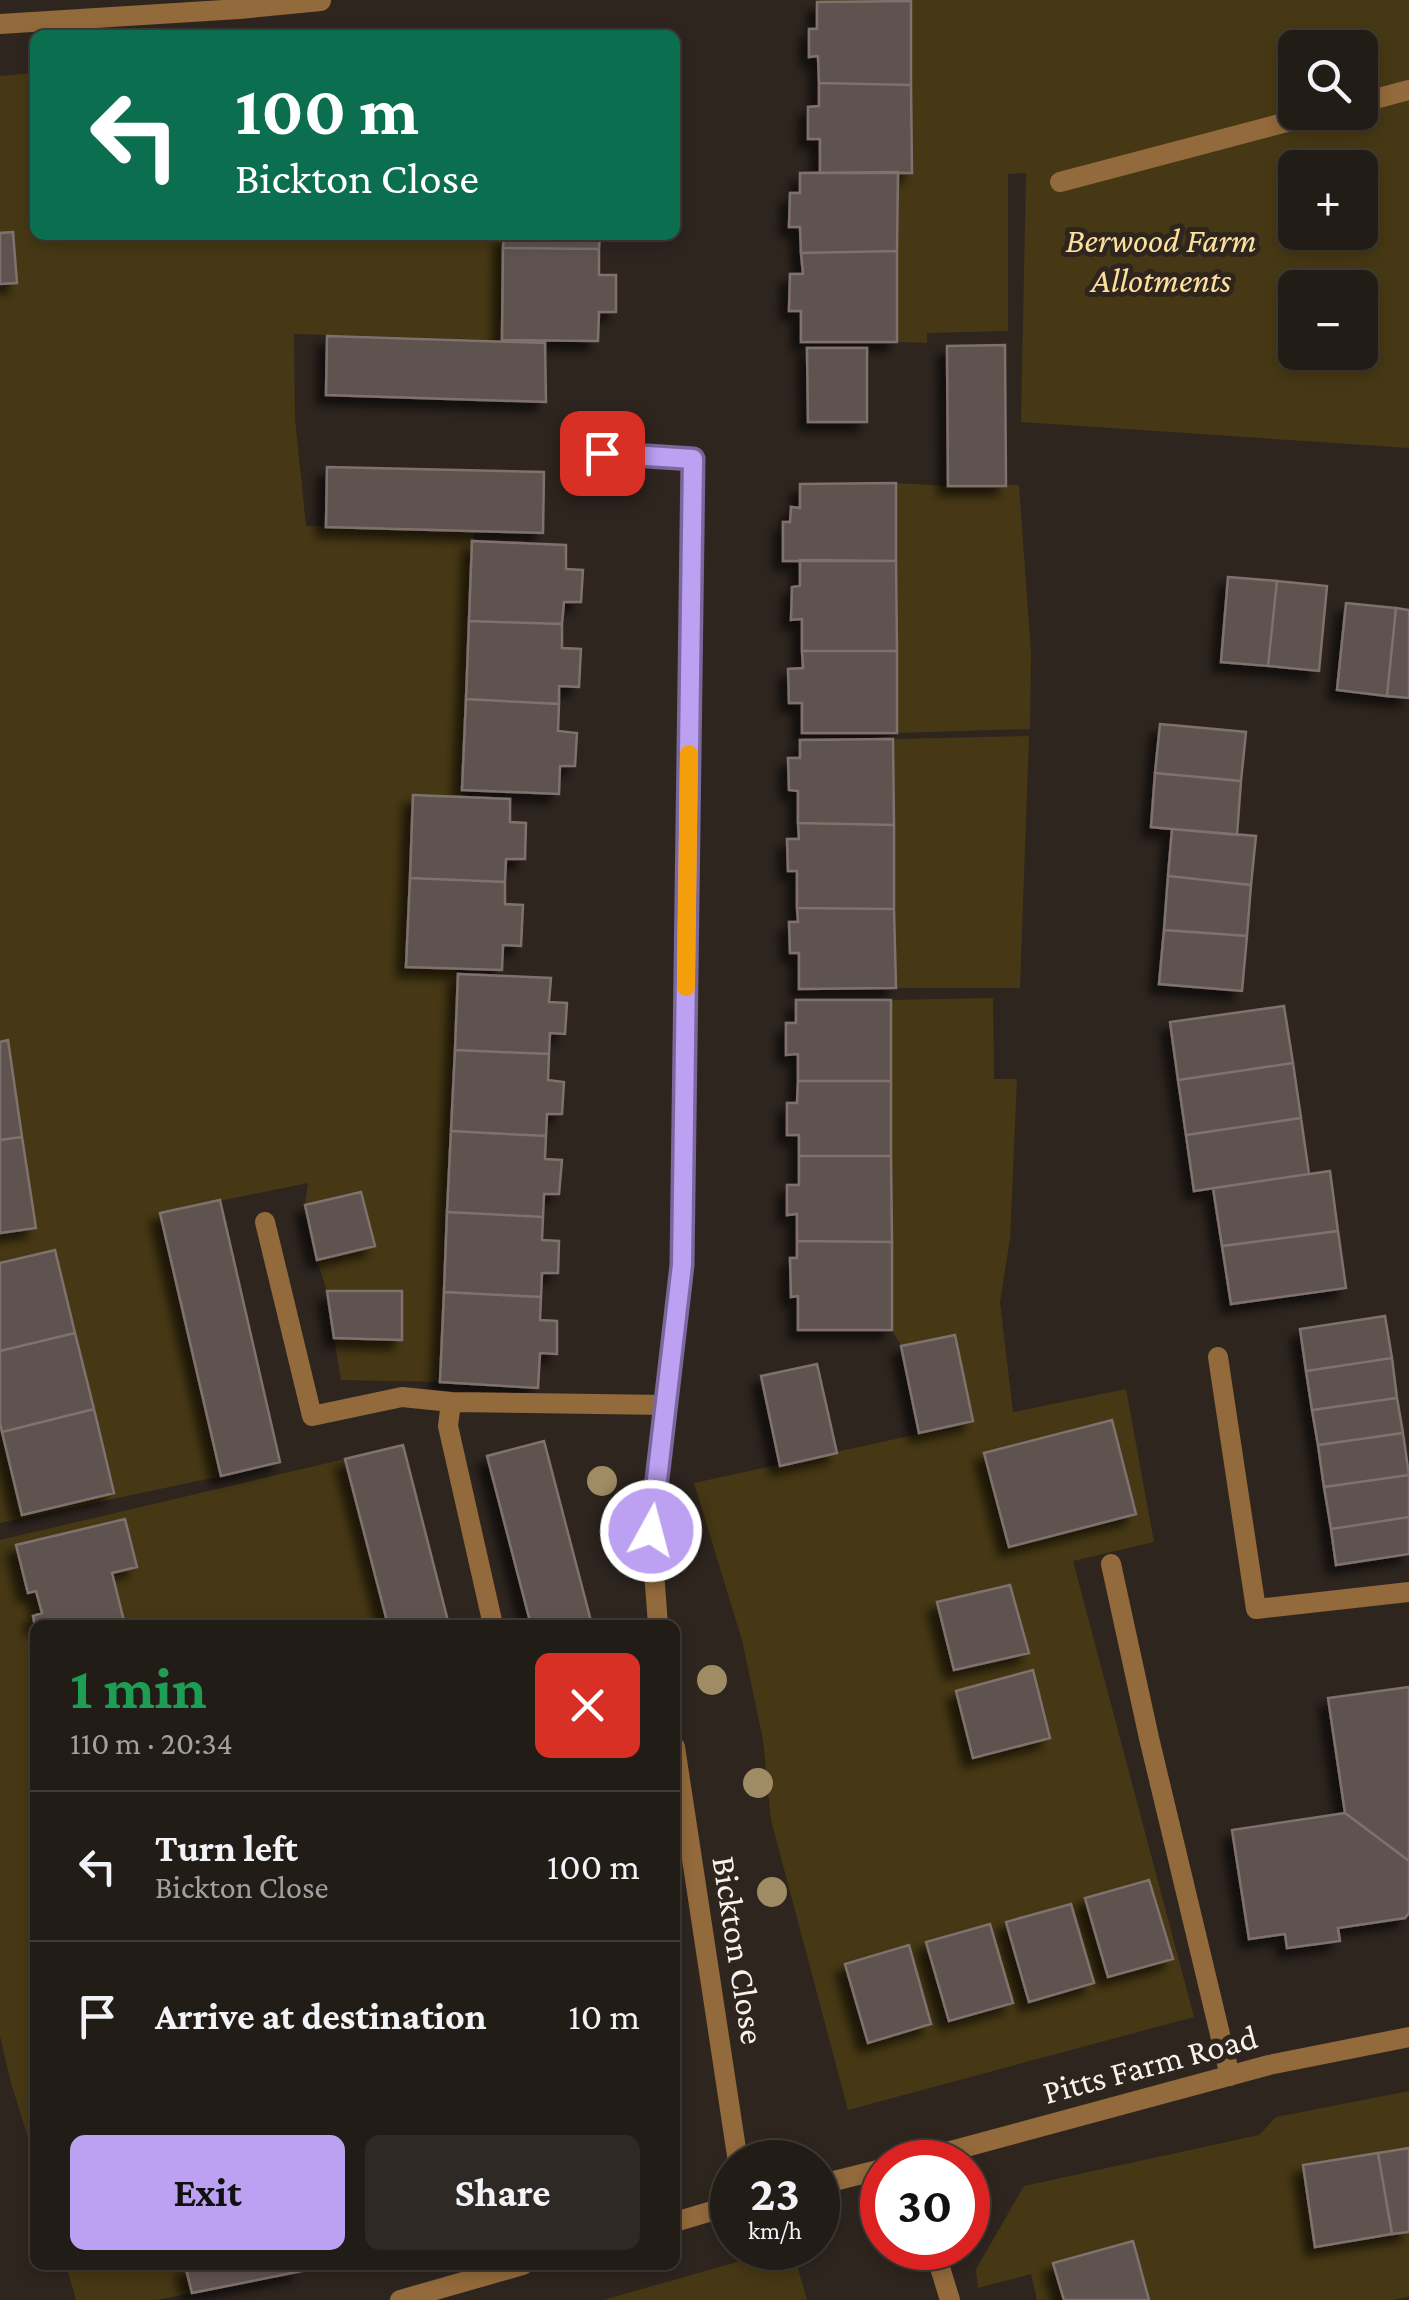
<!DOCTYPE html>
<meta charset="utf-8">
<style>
:root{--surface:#221c17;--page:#2e2924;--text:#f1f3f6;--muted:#a2a1a1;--line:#3f3a36;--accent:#bca0f2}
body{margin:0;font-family:"Crimson Pro",serif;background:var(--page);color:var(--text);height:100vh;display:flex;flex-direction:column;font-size:38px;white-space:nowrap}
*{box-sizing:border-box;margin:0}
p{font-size:32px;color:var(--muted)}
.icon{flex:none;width:55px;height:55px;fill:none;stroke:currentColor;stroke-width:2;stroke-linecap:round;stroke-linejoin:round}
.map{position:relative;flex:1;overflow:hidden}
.panel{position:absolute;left:30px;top:1620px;width:650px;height:650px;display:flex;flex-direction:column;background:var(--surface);border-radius:15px;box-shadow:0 5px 15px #0003,0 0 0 2px var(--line)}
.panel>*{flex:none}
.banner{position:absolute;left:30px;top:30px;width:650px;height:210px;border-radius:15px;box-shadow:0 5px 15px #0003,0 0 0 2px var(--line);background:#0b6e4f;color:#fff;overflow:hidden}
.tools{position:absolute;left:1278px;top:30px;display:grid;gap:20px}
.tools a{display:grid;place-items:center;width:100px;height:100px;border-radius:15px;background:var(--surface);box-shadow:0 5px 15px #0003,0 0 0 2px var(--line);font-size:50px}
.speed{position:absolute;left:710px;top:2140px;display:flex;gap:20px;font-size:50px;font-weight:700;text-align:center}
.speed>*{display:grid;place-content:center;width:130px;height:130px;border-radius:50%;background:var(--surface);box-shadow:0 5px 15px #0003,0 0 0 2px var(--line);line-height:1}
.speed small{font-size:25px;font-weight:400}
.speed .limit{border:15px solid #d22;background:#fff;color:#111}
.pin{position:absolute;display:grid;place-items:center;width:85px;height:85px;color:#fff;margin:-42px;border-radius:20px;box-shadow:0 5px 15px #0006}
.me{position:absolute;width:110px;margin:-55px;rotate:7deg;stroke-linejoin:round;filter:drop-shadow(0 0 8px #0008)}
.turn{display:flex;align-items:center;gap:35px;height:210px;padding:0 40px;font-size:45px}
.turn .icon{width:130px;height:130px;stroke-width:2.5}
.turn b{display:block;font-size:70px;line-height:85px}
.round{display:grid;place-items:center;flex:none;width:105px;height:105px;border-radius:15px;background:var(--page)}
.summary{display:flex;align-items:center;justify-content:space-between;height:170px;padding:0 40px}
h1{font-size:60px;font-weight:700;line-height:75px;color:#1e9e55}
.cta{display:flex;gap:20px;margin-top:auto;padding:20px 40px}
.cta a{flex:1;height:115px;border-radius:15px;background:var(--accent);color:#111;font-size:40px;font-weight:700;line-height:115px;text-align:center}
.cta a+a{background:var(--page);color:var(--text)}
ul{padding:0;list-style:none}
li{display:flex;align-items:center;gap:30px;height:150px;padding:0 40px;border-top:2px solid var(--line)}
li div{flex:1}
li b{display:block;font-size:38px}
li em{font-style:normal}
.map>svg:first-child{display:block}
</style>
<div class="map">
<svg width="1409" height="2300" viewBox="0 0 1409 2300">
<defs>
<filter id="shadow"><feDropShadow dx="-9" dy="9" stdDeviation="5" flood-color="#0009"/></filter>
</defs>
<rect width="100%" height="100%" fill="#2e251f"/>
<!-- green -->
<path fill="#463814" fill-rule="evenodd" d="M820,0h589v448l-388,-26 5,-249 -18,1v157l-81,2v10l-30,-1 1,-170h14l-1,-170h-94zM1295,48h65v64h-65zM1295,168h65v64h-65zM1295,288h65v64h-65z
M35,73v162h469l-2,105 -208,-6 1,85 11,107 168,5 -12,266 -49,-1 -7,170 48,3 4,5 -18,408 -99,-2 -7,-42 68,1v-48h-75l-10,-31 58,-14 -14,-54 -56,13 3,-22 -147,30 60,263 -221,47v-1447z
M896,483l52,3 71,-1 12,168 -1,76 -133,4z
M1029,736l-9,252h-124l-3,-249z
M993,998l1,81h23l-7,160 -10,63 13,110 113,-23 28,153 -81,19 121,456 -346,93 -77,-290 -8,-80 -21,-100 -48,-157 279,-61 -18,-87 -54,11 -9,-16 -1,-330z
M345,1459l43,166h-353v535l-24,-77 -11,-47v-496z
M1409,2091v206l-17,3h-355l-6,-26 -53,14 -2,-19 48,-83 235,-51 17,-18z
M786,2248h6l15,52h-204z
M66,2265h304l-15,5 -53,1 -145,29h-81z"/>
<!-- building -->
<path fill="#5f524f" stroke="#7f716e" stroke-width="2.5" filter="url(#shadow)" d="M911,1v84l-92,-2 -1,-27 -9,1v-28h8v-27z
M819,83l92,2 1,88h-92v-34h-12v-32l11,-1z
M898,172l-1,79 -96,2 -1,-26h-11l1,-34h10v-20z
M13,232l4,51 -17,1v-51z
M504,235h96l-1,14 -96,-1z
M503,248l96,1v26h17v37h-17l-1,29 -96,-1z
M897,251v91h-96v-31h-12l1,-37h13l-2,-21z
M327,336l218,7 1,59 -220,-7z
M1005,345l1,141h-58l-1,-140z
M807,348h60v74h-59z
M327,467l217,5 -1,61 -217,-6z
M896,483v78h-113v-39h7l1,-15 9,1v-24z
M472,541l94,4v24l17,1 -2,32h-17l-2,22 -93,-3z
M800,560l96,1 1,90h-95v-32l-11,1 1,-33 8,-1z
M1228,577l49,4 -9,85 -47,-4z
M1277,581l50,5 -8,85 -51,-5z
M1346,603l50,5 -9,88 -50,-6z
M1396,608l13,2v88l-22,-2z
M469,621l93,3v24l19,1 -2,38 -20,-1v18l-93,-5z
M802,651h95v82h-95v-30h-13l-1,-34 15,-1z
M466,699l93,5 -1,27 19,2 -2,33h-15l-1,28 -97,-4z
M1160,724l86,8 -5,49 -86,-8z
M893,739l1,86 -96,-2v-32l-9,-1 -1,-32h12v-18z
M1155,773l86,8 -4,54 -86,-8z
M413,795l97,4v23l16,1 -1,36h-19l-1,23 -95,-4z
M798,823l96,2v84l-97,-1v-37h-9l-1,-32h12z
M1172,829l84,7 -5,49 -83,-9z
M1168,876l83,9 -4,51 -83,-6z
M410,878l95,4v22l18,1 -2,41 -18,-1 -1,25 -96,-3z
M797,908l97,1 2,79 -97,1v-36h-9l-1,-31h9z
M1164,930l83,6 -5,55 -83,-7z
M458,974l93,4 -2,24 18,1 -2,31 -15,-1 -1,21 -94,-4z
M796,1000h95v81h-93v-27l-12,1v-32h10z
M1284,1006l9,57 -115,17 -8,-58z
M8,1040l14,97 -22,3v-98z
M455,1050l94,4 -1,26 16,2 -2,32h-15l-1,22 -95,-5z
M1293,1063l8,55 -115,17 -8,-55z
M798,1081h93v75h-92v-21h-12v-32h10z
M1301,1118l8,56 -115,17 -8,-56z
M451,1131l95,5 -1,23 17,1 -3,34h-15l-1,23 -96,-5z
M22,1137l14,91 -36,5v-93z
M799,1156h92l1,86 -95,-1v-27l-10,1v-30h12z
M1330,1171l8,60 -116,15 -9,-58z
M361,1192l14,54 -58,14 -12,-55z
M220,1200l60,262 -59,14 -61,-263z
M447,1212l96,5 -1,23 17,1 -1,32h-16l-1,24 -97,-5z
M1338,1231l8,57 -115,16 -9,-58z
M797,1241l95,1v88h-94v-34l-7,1 -1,-39h7z
M55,1250l20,83 -75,18v-88z
M327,1291h75v49l-68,-2z
M444,1292l97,5 -1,23 17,1v33l-17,-1 -2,35 -98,-6z
M1385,1316l7,42 -86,13 -6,-42z
M75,1333l19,76 -92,23 -2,-9v-72z
M955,1335l18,86 -54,12 -18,-87z
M1392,1358l5,40 -85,12 -6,-39z
M817,1364l20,89 -57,13 -19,-90z
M1397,1398l6,35 -85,12 -6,-35z
M94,1409l20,84 -92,22 -20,-83z
M1112,1420l24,94 -127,33 -25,-94z
M1403,1433l6,42 -85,12 -6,-42z
M544,1441l48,184h-61l-44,-169z
M403,1445l46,180h-61l-43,-166z
M1409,1475v42l-78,12 -7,-42z
M1409,1517v37l-73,11 -5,-36z
M125,1519l12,48 -25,6 13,52 -90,1 -2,-10 9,-3 -6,-22 -8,2 -12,-48z
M1010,1585l19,68 -75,17 -17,-68z
M1033,1670l17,68 -77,20 -17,-67z
M1409,1687v174l-64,-48 -17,-115z
M1345,1813l64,48v52l-4,5 -67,10 2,13 -53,7 -2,-14 -36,5 -17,-109z
M1149,1880l24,79 -65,18 -23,-79z
M1071,1904l23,79 -65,19 -23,-80z
M990,1924l23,79 -64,18 -23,-79z
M909,1945l22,79 -63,19 -23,-79z
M1409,2148v84l-17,2 -14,-81z
M1378,2153l14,81 -77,13 -12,-82z
M1133,2241l16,59h-85l-11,-37z
M185,2265h115l2,6 -110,22z"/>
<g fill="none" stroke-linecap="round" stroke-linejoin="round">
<!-- service -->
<path stroke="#936a3b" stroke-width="20" d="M1360,103l49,-13
M1060,182l265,-70
M265,1222l47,194 90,-19 49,5 215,3
M1218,1357l38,252 153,-17
M451,1402l-3,24 45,199
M1111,1564l38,174 81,338"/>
<!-- minor -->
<path stroke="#936a3b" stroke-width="20" d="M0,24l239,-15 82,-8
M602,453l91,6 -11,806 -31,266 7,94
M675,1747l63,415
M910,2162l359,-97 140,-28
M818,2185l64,-16
M675,2222l57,-17
M934,2248l16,52
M400,2300l123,-35"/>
</g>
<!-- trees -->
<g fill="#a08c64">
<circle cx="602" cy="1481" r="15"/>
<circle cx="712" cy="1680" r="15"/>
<circle cx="758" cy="1783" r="15"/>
<circle cx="772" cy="1892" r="15"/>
</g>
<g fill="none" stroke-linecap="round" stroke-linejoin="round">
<defs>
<path id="route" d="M602,453l91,6 -11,806 -31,266"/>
</defs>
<!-- route casing -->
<use href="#route" stroke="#7a689d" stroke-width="25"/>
<!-- route -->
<use href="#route" stroke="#bca0f2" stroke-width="18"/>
<!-- slow -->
<path stroke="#f59e0b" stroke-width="18" d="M686,987l3,-233"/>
</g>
<g text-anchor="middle" stroke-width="10" stroke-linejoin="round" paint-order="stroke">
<!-- park labels -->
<g font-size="35" font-style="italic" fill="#fde09c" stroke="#2e251f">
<text x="1161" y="252">Berwood Farm<tspan x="1161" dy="40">Allotments</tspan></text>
</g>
<!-- street labels -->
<g font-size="35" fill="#f8f1ed" stroke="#2e251f">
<text transform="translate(739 1950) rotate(81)" y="12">Bickton Close</text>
<text transform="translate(1150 2064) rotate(-15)" y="12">Pitts Farm Road</text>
</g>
</g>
</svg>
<div class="tools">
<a><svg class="icon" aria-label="search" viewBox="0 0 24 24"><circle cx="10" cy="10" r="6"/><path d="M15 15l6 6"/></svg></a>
<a>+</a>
<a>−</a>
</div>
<div class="speed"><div>23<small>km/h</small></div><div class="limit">30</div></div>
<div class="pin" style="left:602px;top:453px;background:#d93025"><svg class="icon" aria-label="arrive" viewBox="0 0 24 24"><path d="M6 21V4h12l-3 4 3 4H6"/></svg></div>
<svg class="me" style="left:651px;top:1531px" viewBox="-20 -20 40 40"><circle r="17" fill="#bca0f2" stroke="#fff" stroke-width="3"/><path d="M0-11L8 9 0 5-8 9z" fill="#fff"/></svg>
<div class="banner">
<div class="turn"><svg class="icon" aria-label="left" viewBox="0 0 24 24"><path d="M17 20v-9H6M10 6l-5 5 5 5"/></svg><div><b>100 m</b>Bickton Close</div></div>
</div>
<section class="panel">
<div class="summary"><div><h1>1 min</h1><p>110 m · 20:34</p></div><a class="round" style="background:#d93025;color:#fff"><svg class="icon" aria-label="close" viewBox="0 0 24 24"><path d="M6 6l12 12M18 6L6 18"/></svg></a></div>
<ul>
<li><svg class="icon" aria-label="left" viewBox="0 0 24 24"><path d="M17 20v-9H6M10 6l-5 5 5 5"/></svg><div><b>Turn left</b><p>Bickton Close</p></div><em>100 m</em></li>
<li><svg class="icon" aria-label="arrive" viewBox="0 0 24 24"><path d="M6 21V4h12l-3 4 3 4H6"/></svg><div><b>Arrive at destination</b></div><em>10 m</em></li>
</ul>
<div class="cta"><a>Exit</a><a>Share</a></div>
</section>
</div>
